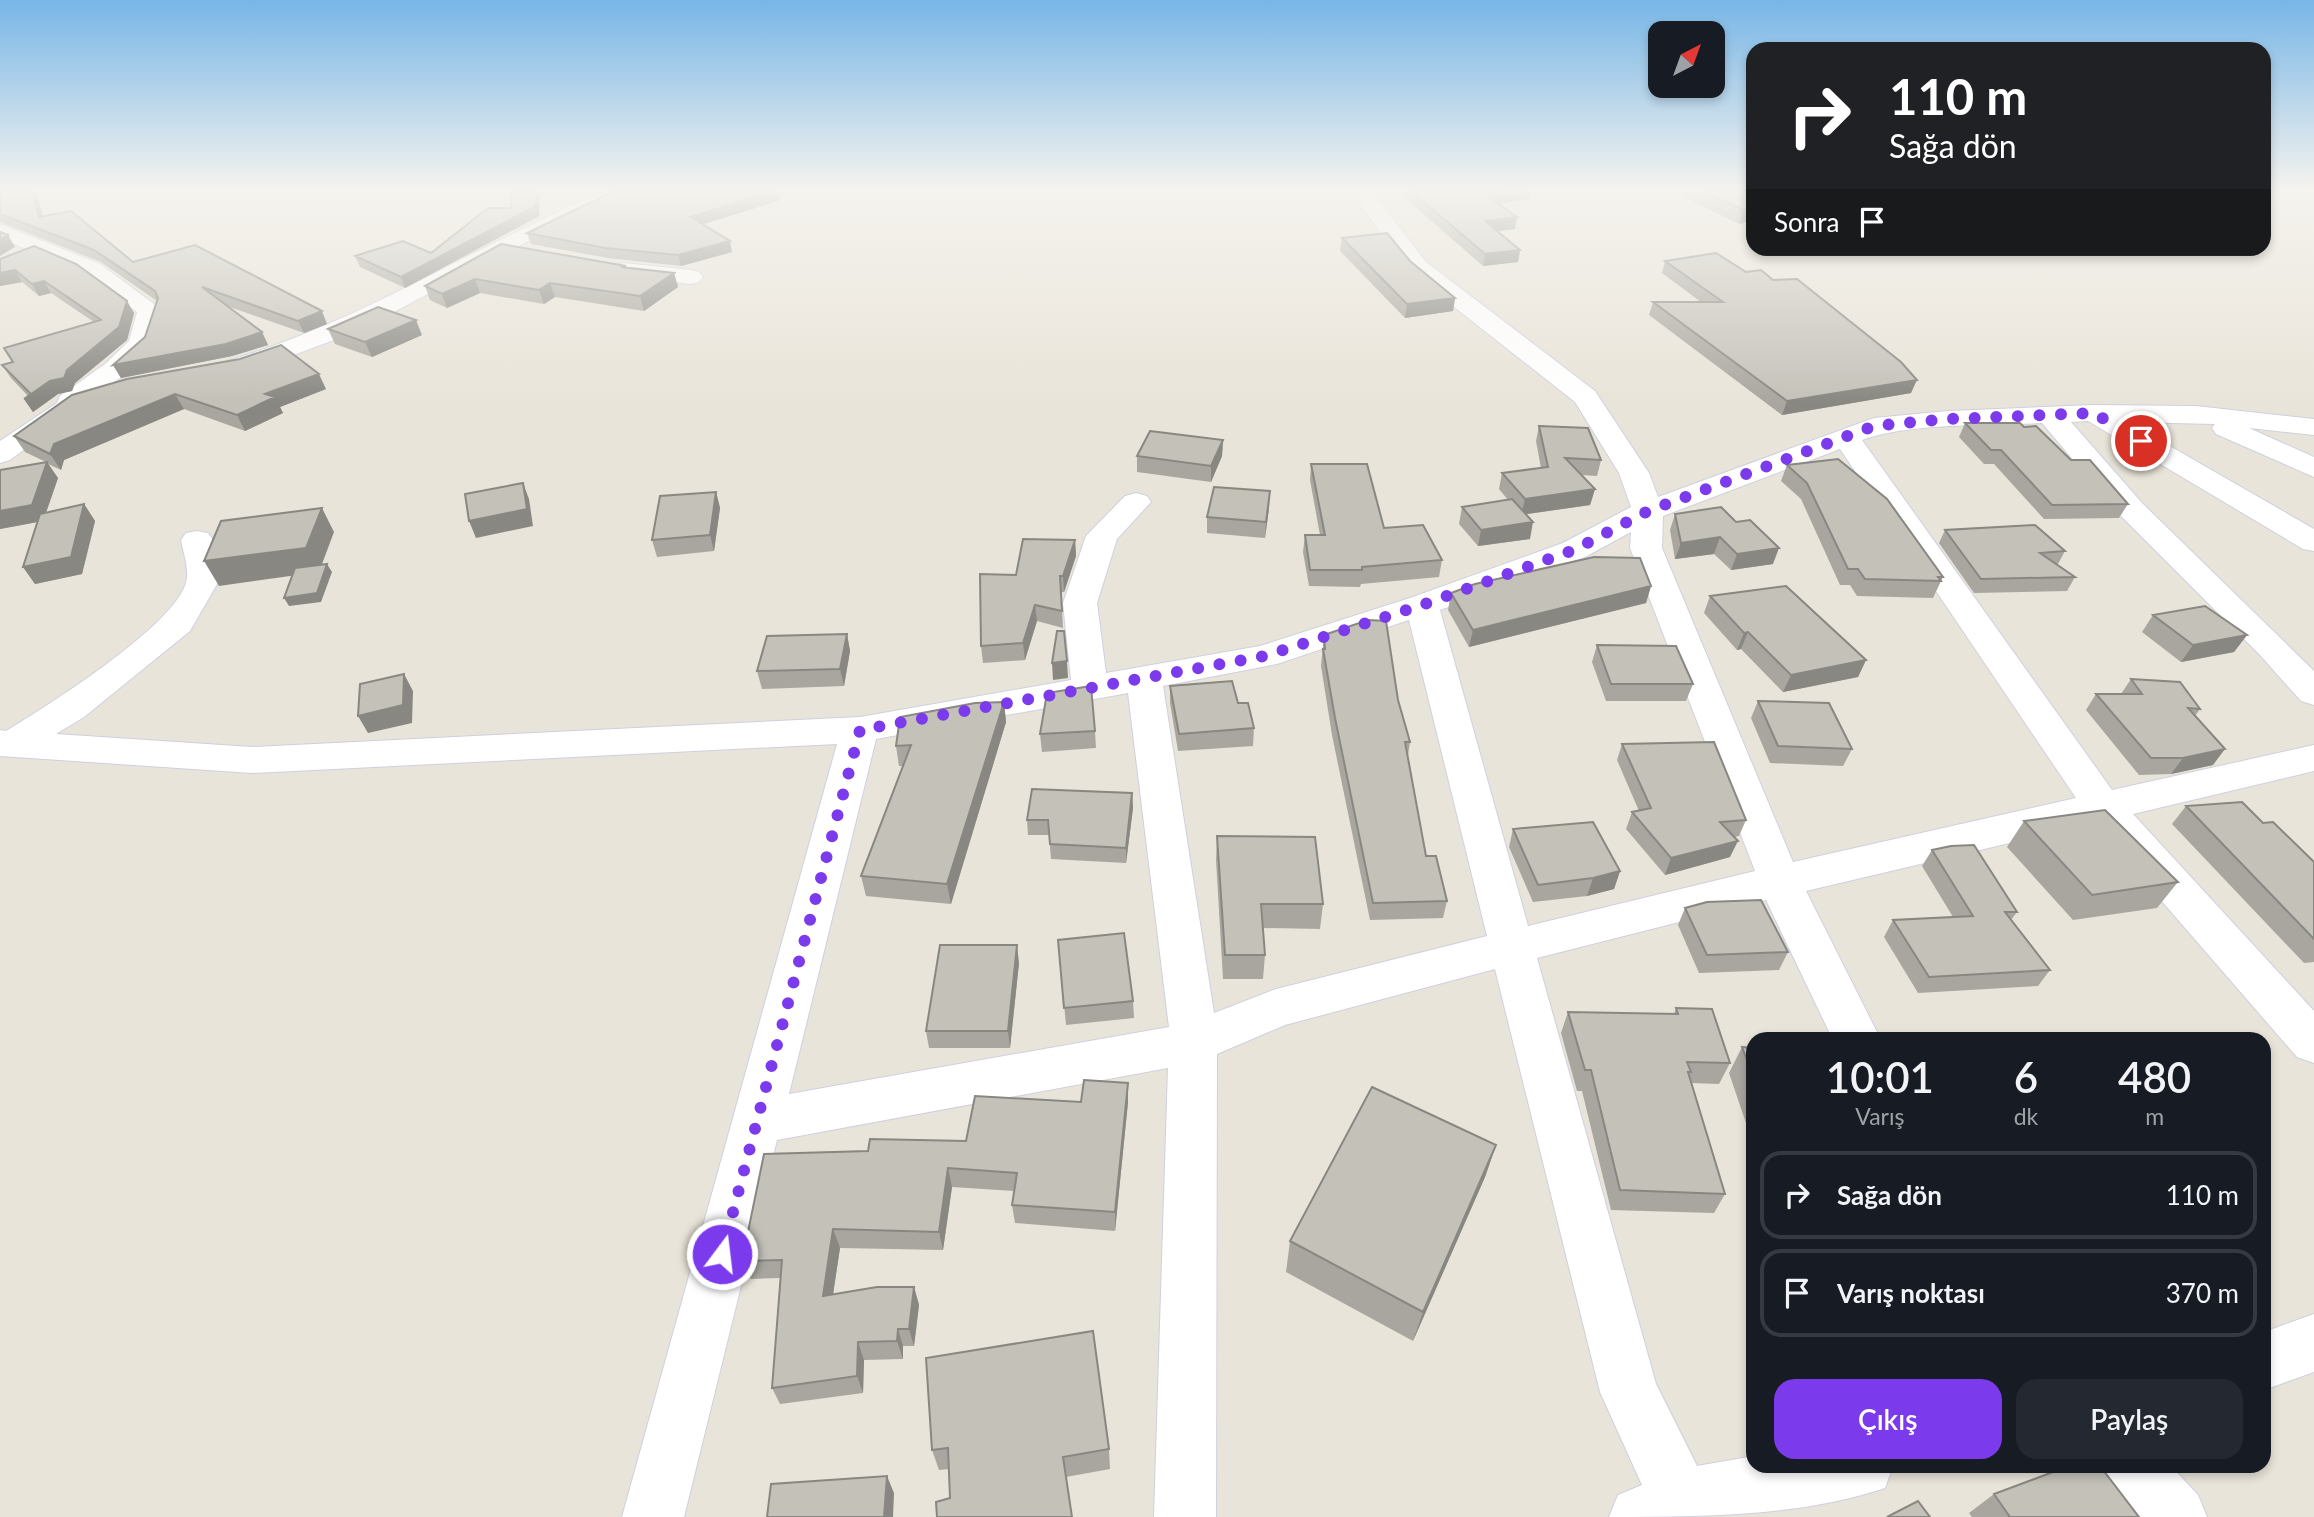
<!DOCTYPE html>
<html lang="tr">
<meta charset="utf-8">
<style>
:root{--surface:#171b24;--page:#242831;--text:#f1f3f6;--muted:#9ea1a6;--line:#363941;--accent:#7c3aed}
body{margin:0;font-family:Lato,sans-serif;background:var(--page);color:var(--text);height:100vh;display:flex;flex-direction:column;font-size:26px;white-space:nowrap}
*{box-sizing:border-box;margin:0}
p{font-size:23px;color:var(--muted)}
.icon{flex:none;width:38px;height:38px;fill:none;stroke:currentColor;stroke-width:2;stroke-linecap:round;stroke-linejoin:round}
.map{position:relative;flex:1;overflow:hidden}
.panel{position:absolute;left:1746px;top:1032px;width:525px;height:441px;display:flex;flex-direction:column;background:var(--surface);border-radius:21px;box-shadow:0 4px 10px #0003}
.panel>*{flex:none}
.top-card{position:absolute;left:1746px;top:42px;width:525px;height:214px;border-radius:21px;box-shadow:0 4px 10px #0003;background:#202124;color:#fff;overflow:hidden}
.needle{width:46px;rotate:41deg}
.buttons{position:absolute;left:1648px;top:21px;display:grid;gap:14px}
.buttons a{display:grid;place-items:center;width:77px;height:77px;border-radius:14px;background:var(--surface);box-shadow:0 4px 10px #0003;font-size:35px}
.pin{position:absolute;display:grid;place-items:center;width:60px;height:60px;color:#fff;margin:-30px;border:4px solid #fff;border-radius:50%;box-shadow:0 2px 7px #0007}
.me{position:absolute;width:77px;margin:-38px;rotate:15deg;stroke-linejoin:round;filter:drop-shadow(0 0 5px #0008)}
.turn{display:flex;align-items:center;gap:24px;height:147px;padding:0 28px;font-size:32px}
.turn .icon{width:91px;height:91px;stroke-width:2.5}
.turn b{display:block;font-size:49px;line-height:60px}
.then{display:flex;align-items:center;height:66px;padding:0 28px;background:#0003;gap:14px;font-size:26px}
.eta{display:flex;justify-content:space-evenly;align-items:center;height:119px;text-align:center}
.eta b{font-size:42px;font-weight:600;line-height:49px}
.primary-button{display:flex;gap:14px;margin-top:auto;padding:14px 28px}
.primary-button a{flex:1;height:80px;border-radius:21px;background:var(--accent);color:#fff;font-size:28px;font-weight:600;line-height:80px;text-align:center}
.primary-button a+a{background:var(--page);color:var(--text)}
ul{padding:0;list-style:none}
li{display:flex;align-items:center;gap:21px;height:88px;margin:0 14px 10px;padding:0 14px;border:4px solid var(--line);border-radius:21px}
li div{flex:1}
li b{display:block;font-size:26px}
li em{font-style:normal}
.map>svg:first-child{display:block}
</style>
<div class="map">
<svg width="2314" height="1517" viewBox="0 0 2314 1517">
<rect width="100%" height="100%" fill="#e9e4d9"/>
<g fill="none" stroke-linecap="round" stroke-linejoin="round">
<defs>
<path id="minor" d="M605,191h27l-3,4 -82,36 -189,100 -113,42h-18l-4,-6 4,-6c134,-39 249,-116 378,-170z
M1350,191h21l55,71 169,129 54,82 9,24 216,-79 74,-7 145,-6 103,1 118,13v16l-65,-7 65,29v20l-98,-43 -4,-6 3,-4 -87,-2 186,107v22l-11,-2 -215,-128 -17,1 71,81 172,168v34l-13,-4 -41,-46 -140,-140 -78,-92c-52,3 -131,-1 -180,17l250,350 202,-45v26l-181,43 181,197v52l-17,-6 -203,-234 -288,68 75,149h-48l-67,-140 -229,58 119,426 41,82 57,-10v10h139l-8,22c-87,29 -185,29 -276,29l9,-22 24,-10 -42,-93 -105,-423 -210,56 -68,29 -1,463h-62l14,-449 -391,72 -93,377h-62l215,-773 -585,29 -252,-17v-26l6,1c38,-23 179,-111 181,-154 1,-11 -4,-26 -6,-37l5,-7 11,-2 11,2 5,7 7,39 -30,52 -106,86 -28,17 196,13 608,-30 211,-37 -8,-77 23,-67 39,-40 11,-3 11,3 4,6 -34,37 -20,64 9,70 154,-27 150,-48 153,-55 68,-36 -12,-34 -44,-71 -165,-130zM1840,449l236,349 -283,64 -131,-314 1,-32zM1631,532l-1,16 125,323 -227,55 -88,-316 145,-53zM1409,620l78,316 -211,53 -62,24 -51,-327 114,-22zM1128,693l41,334 -380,67 87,-355z
M0,224l100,40 62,46 -12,39 -27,27 -50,33 -3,7 -60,44 -10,3v-22l57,-38 3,-7 45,-32 24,-23 8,-29 -53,-38 -84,-36z
M624,263l67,7 8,2 4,5 -4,5 -8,2 -75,-9 -3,-5 3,-5z
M2314,1314v58l-50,18v-58z
M2098,1466h73l27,29 9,22h-74l-27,-29z"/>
</defs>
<!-- minor casing -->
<use href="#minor" stroke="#cfd0df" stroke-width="2"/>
<!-- minor -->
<use href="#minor" fill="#fff" fill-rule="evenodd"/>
</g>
<!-- wall -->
<path fill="#a9a69f" d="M0,191l43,25 90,46 194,62 -23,9 -77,-27 35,26 6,13 -36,11 -111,22 -8,-13 32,-28 12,-36 -56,-39 -101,-40z
M1397,191h133l-1,8 -31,5 17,25 -18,2 23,19 -2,12 -35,4z
M1686,191h68v29l-15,4 -55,-27z
M781,200l-78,24 29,28 -51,14 -73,-8 -77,-14 -4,-11z
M539,216l-134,72 -45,-21 -5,-11 76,-3z
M1342,238l113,60 -2,13 -48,7 -65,-67z
M501,244l125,22 1,2 47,5 4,14 -34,24 -89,-14 -11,7 -64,-11 -33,15 -17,-8 -5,-14z
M0,259l134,54 -7,27 -52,43 -3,8 -14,3 -25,18 -9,-13 4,-3 -17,-18 -9,-13 11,-3 81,-40 -43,-29 -12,3 -17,-14 -22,4z
M1665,261l246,132 -129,22 -133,-100 4,-13h48l-39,-29z
M328,329l94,6 -50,22 -37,-13z
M326,389l-46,18 3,6 -38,18 -61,-22 -120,51 -3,10 -13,-6 10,14 -12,35 38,-9 11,17 -13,53 -47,10 -12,-17 14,-45 -37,7v-59l46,-8 -21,-10 -11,-16 58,-41z
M1965,423l59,4 47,33 57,44 -9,14 -75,1 -50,-55h-10l-25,-27z
M1539,426l62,34 -4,16 -16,-1 14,14 -5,16 -64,9 4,25 -52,7 -19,-22 3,-17 46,-7 -9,-11 3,-16 39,-5 -5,-27z
M1223,440l-1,16 -11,26 -74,-10v-16z
M1311,464l73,64 58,32 -3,17 -78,7 -1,3 -51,-1 -6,-34 2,-17h15l-10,-55z
M1787,465l156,112 -10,21 -76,-2 -7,-11h-10l-39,-86 -20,-18z
M716,492l4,16 -6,43 -57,6 -5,-17z
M1269,508l-4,30 -58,-5v-16z
M1675,514l98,50 -42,6 -17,-16 -39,5 -5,-29z
M1945,530l120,21 -7,13h-2l19,13 -8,14 -93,2 -35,-50z
M1075,540l1,16 -12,36h-3l2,36 -26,-7 -12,39 -42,3 -2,-17 35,-71z
M1651,586l-5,17 -177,44 -21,-37 3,-17z
M1710,596l156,64 -8,17 -75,15 -42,-43 -4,1 -33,-37z
M2153,615l94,20 -13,17 -53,10 -39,-30z
M847,634l3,17 -6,35 -82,3 -5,-18z
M1324,635l74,65 12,42 -2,13 18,101 21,45 -4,17 -73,2 -38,-185 -11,-69z
M1597,645l96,39 -7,17h-80l-14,-39z
M2131,679l69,30 -5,7 18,49 -42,9 -32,1 -53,-65 10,-16h25z
M1170,686l68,17 16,25 -1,18 -75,5 -8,-48z
M1758,701l94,48 -9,17 -73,-3 -19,-45z
M1004,702l2,20 -55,182 -85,-8 -5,-20 42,-110h-4l-3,-20z
M1095,731l1,17 -54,4 -2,-18z
M1622,744l124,76 -7,16 -5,1 -4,20 -65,18 -39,-46 6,-17 7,-1 -22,-51z
M1132,793l1,15 -7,55 -75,-4 -2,-24h-21l-1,-15z
M2186,806l77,17 51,39v100l-10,1 -132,-139z
M2024,821l154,61 -21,26 -84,12 -66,-73z
M1513,829l107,42 -6,18 -27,7 -54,6 -24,-55z
M1217,836l106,68 -3,25 -57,-1 2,27 -2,24h-40l-7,-119z
M1932,850l85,62 -6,8 39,50 -12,16 -120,7 -34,-56 9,-17 60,-3 -31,-51z
M1685,908l103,44 -9,18 -80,3 -21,-48z
M1058,940l75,61 1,17 -68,7z
M1019,963l-9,85h-81l-3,-17z
M1676,1008l54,55 -11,21 -28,-1 34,111 -11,19 -103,-3 -29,-119h-5l-16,-58 7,-21 106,2z
M1742,1047l12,1v78h-7l-18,-53z
M1128,1083v19l-13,129 -100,-8 -3,-18 2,-14 -62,-4 -9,63 -103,-2 -7,47 81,-8 5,18 -5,41h-11v13l-39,1 -1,33 -83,11 -8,-16 8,-110 -29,1 -9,-18 126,-110 98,-10 115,-39z
M1496,1145l-11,32 -72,164 -127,-69 4,-31z
M926,1358l183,91 1,20 -160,29 -1,-29 -10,1 -7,-20z
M1994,1494l145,23h-167l-3,-4z"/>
<!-- shaded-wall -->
<path fill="#898782" d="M32,191h4l10,38 -7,-12z
M536,191h4l-1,25 -134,72 -4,-11 135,-71z
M774,191h5l2,9 -87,27 -3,-10z
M1508,191h22l-1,8 -45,7 2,-11z
M1754,207v13l-15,4 4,-14z
M1517,217l-2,12 -32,4 2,-12z
M8,235l7,12 -15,9v-16z
M730,241l2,11 -51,14 -3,-11z
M1520,250l-2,12 -35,4 2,-12z
M15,270l7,12 -22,4v-13z
M674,273l4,14 -34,24 -4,-15z
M475,279l5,14 -33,15 -5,-14z
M44,281l7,12 -12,3 -7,-12z
M550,283l5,14 -11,7 -5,-14z
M1455,298l-2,13 -48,7 2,-14z
M127,301l7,12 -7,27 -52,43 -3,8 -14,3 -25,18 -9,-13 43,-29z
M322,311l5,13 -23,9 -6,-12z
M416,320l6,15 -50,22 -7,-15z
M262,332l6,13 -36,11 -111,22 -8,-13z
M319,374l7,15 -46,18 3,6 -38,18 -8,-16 28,-21z
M1917,380l-6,13 -129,22 5,-14z
M175,394l9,15 -120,51 -3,10 -11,-16 4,-10z
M1223,440l-1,16 -11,26v-16z
M47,462l11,16 -15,43 -43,8v-18z
M523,483l6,16 4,27 -57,12 -7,-17z
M1595,489l-5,16 -69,10 4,-16z
M1270,491l-1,17 -4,30 1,-16z
M716,492l4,16 -6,43 -4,-16z
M84,504l11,17 -13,53 -47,10 -12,-17z
M322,508l12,24 -15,40 -100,14 -15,-25z
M1533,522l-3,17 -52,7 3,-16z
M1720,537l-6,17 -39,5 6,-16z
M1075,540l1,16 -12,36 -1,-16z
M1779,548l-6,16 -42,6 6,-16z
M327,564l5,8 -11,30 -32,4 -5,-8z
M1651,586l-5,17 -177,44 4,-17z
M1035,605l2,16 -12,39 -2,-17z
M1748,632l-7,17 -4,1 7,-17z
M847,634l3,17 -6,35 -4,-17z
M2247,635l-13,17 -53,10 12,-17z
M1866,660l-8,17 -75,15 8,-17z
M1067,661l1,17 -15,2 -1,-17z
M404,674l9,17 -1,32 -44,10 -10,-17z
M1004,702l2,20 -55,182 -4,-20z
M2225,749l-12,16 -42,9 12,-16z
M1132,793l1,15 -7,55v-15z
M1738,841l-8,16 -65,18 6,-17z
M1620,871l-6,18 -27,7 6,-18z
M1017,945l2,18 -9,85 -2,-17z
M1128,1083v19l-13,129v-19z
M1496,1145l-11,32 -72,164 10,-29z
M948,1168l4,19 -9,63 -4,-18z
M833,1229l7,19 -10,66 -7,-18z
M914,1287l5,18 -5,41 -5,-17z
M898,1329l5,17v13l-6,-18z
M858,1342l6,18 -1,33 -6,-17z
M887,1476l7,17 -1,24h-9z"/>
<!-- building -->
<path fill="#c4c1b9" stroke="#898782" stroke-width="2" d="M0,191h32l7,26 32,-6 62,51 62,-17 127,66 -24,10 -96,-34 60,45 -36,12 -113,21 32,-28 13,-39 -3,-7 -61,-41 -94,-36z
M512,191h24v15l-135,71 -46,-21 48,-15 28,12 57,-45h23z
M614,191h160l-83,26 39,24 -52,14 -73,-7 -78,-15z
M1411,191h97l-22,4 31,22 -32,4 35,29 -35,4z
M1702,191h52v16l-11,3z
M0,232l8,3 -8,5z
M1387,233l23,28 45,37 -48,6 -65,-66z
M501,244l125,22 -5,1 53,6 -34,23 -90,-13 -11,7 -64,-11 -33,15 -17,-8z
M34,246l42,18 51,37 -8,26 -52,43 -3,8 -14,3 -26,18 7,-5 -29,-29 11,-3 -9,-14 97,-28 -57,-39 -12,3 -17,-14 -15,3v-14z
M1716,253l30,19 15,-2 12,10 24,-1 104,83 16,18 -130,21 -134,-99h70l-58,-41z
M378,307l38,13 -51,22 -37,-13z
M281,345l38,29 -54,20 10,3 -38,18 -62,-21 -121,50 -4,10 -36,-18 58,-41 55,-16 113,-20z
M1965,423h55l4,4 12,-1 35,34h19l38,44 -76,1 -51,-55h-10z
M1539,426l49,2 13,32 -36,-2 30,31 -70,10 -23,-26 46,-6z
M1150,431l73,9 -12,26 -74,-10z
M1838,459l49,40 56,78h-5l3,4 -76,-2 -7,-10h-10l-41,-86 -20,-18z
M47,462l-15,43 -32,6v-41z
M1311,464h56l17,64 39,-3 19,35 -80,7v3h-52l-5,-35h20z
M523,483l4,26 -58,12 -4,-27z
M1214,487l56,4 -4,31 -59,-5z
M716,492l-6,43 -58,5 8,-44z
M1512,499l21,23 -52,8 -19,-23z
M84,504l-13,53 -48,10 17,-53z
M1721,507l15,15 14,-2 29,28 -42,6 -17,-17 -39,6 -6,-29z
M322,508l-16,40 -102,13 17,-40z
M2035,525l30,26 -25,2 35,24 -94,2 -36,-49z
M1023,539l52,1 -12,36h-3l2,35 -27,-6 -12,38 -42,3 -1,-72 36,1z
M1594,557l46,1 11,28 -178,44 -22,-37 24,-9z
M327,564l-10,29 -33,5 11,-30z
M1786,586l80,74 -75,15 -43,-43 -4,1 -34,-37z
M2205,606l42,29 -54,10 -40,-30z
M1368,620l18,1 12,79 12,42h-5l21,114h10l11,45 -74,2 -38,-185 -12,-69h2l-1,-14z
M1057,631h7l3,30 -15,2z
M847,634l-7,35 -83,2 10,-35z
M1597,645l79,1 17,38h-82z
M404,674l-1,31 -45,11 2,-32z
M2131,679l49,3 20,27 -12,-1 37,41 -42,9h-32l-55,-64h46z
M1232,681l6,22h10l6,25 -75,6 -9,-48z
M1091,686l4,45 -55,3 7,-41z
M1758,701l71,2 23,46 -74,-3z
M1004,702l-57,182 -86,-8 50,-131 -15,1 4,-29 75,-14z
M1714,742l32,78 -26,2 18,19 -67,17 -39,-46 19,-4 -29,-64z
M1032,789l100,4 -6,55 -76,-4 -2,-24h-21z
M2242,802l21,21 10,-1 41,40v77l-128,-133z
M2105,810l73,72 -86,13 -68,-74z
M1593,822l27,49 -27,7 -55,7 -25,-56z
M1217,836l98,1 8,67h-62l4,51h-40z
M1974,845l43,67h-12l45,58 -121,7 -36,-57 80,-4 -41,-66 19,-4z
M1761,900l27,52 -81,3 -22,-47 22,-6z
M1124,933l9,68 -69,7 -6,-68z
M940,945h77l-9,86h-82z
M1676,1008l36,1 18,54 -43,-1 4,10h-3l37,122 -105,-4 -29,-120h-6l-17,-58 110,2z
M1810,1034l45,1 2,5h-45z
M1742,1047l12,1v31z
M1084,1080l44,3 -13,129 -103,-7 5,-32 -69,-5 -9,64 -106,-3 -10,67 54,-9h37l-5,42h-11l-1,12 -39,1 -1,34 -85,12 10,-128 -40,1 22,-107 104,-3 2,-12 96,2 9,-45 106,6z
M1372,1087l124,58 -73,167 -133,-71z
M1093,1331l16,118 -46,8 9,60h-135l-1,-15 14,-4 -2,-50 -16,2 -6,-92z
M2069,1466h31l39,51h-129l-16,-23z
M887,1476l-3,41h-117l4,-33z
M1918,1501l12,16h-43z"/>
<!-- sky -->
<linearGradient id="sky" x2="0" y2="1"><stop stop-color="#78b6e7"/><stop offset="0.47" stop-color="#f5f3ee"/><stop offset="1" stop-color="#f5f3ee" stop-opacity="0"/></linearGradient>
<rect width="2314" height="404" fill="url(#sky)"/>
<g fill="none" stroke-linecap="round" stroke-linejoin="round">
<!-- route -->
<path stroke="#7c3aed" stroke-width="12" stroke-dasharray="0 21.6" d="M722,1254l138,-524 405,-74 157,-51 152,-55 74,-39 226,-85 74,-7 146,-6 47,28"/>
</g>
</svg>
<div class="buttons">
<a><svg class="needle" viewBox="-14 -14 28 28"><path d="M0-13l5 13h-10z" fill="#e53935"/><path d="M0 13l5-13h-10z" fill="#9ea1a6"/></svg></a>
</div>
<div class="pin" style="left:2141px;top:441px;background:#d93025"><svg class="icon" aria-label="arrive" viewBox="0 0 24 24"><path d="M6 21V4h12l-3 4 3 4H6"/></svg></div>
<svg class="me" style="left:722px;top:1254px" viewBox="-20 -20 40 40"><circle r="17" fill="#7c3aed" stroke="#fff" stroke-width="3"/><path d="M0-11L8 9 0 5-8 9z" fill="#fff"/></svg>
<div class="top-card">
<div class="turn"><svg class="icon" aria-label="right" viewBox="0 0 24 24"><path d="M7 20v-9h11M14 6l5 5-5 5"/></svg><div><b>110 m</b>Sağa dön</div></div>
<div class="then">Sonra<svg class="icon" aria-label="arrive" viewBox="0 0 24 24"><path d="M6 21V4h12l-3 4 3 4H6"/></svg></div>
</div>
<section class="panel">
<div class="eta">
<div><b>10:01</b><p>Varış</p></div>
<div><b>6</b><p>dk</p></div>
<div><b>480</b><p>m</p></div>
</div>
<ul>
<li><svg class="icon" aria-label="right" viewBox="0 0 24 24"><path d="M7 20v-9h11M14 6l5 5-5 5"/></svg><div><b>Sağa dön</b></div><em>110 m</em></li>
<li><svg class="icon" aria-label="arrive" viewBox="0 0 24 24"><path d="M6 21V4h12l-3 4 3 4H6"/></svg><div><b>Varış noktası</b></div><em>370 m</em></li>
</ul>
<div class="primary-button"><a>Çıkış</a><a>Paylaş</a></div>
</section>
</div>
